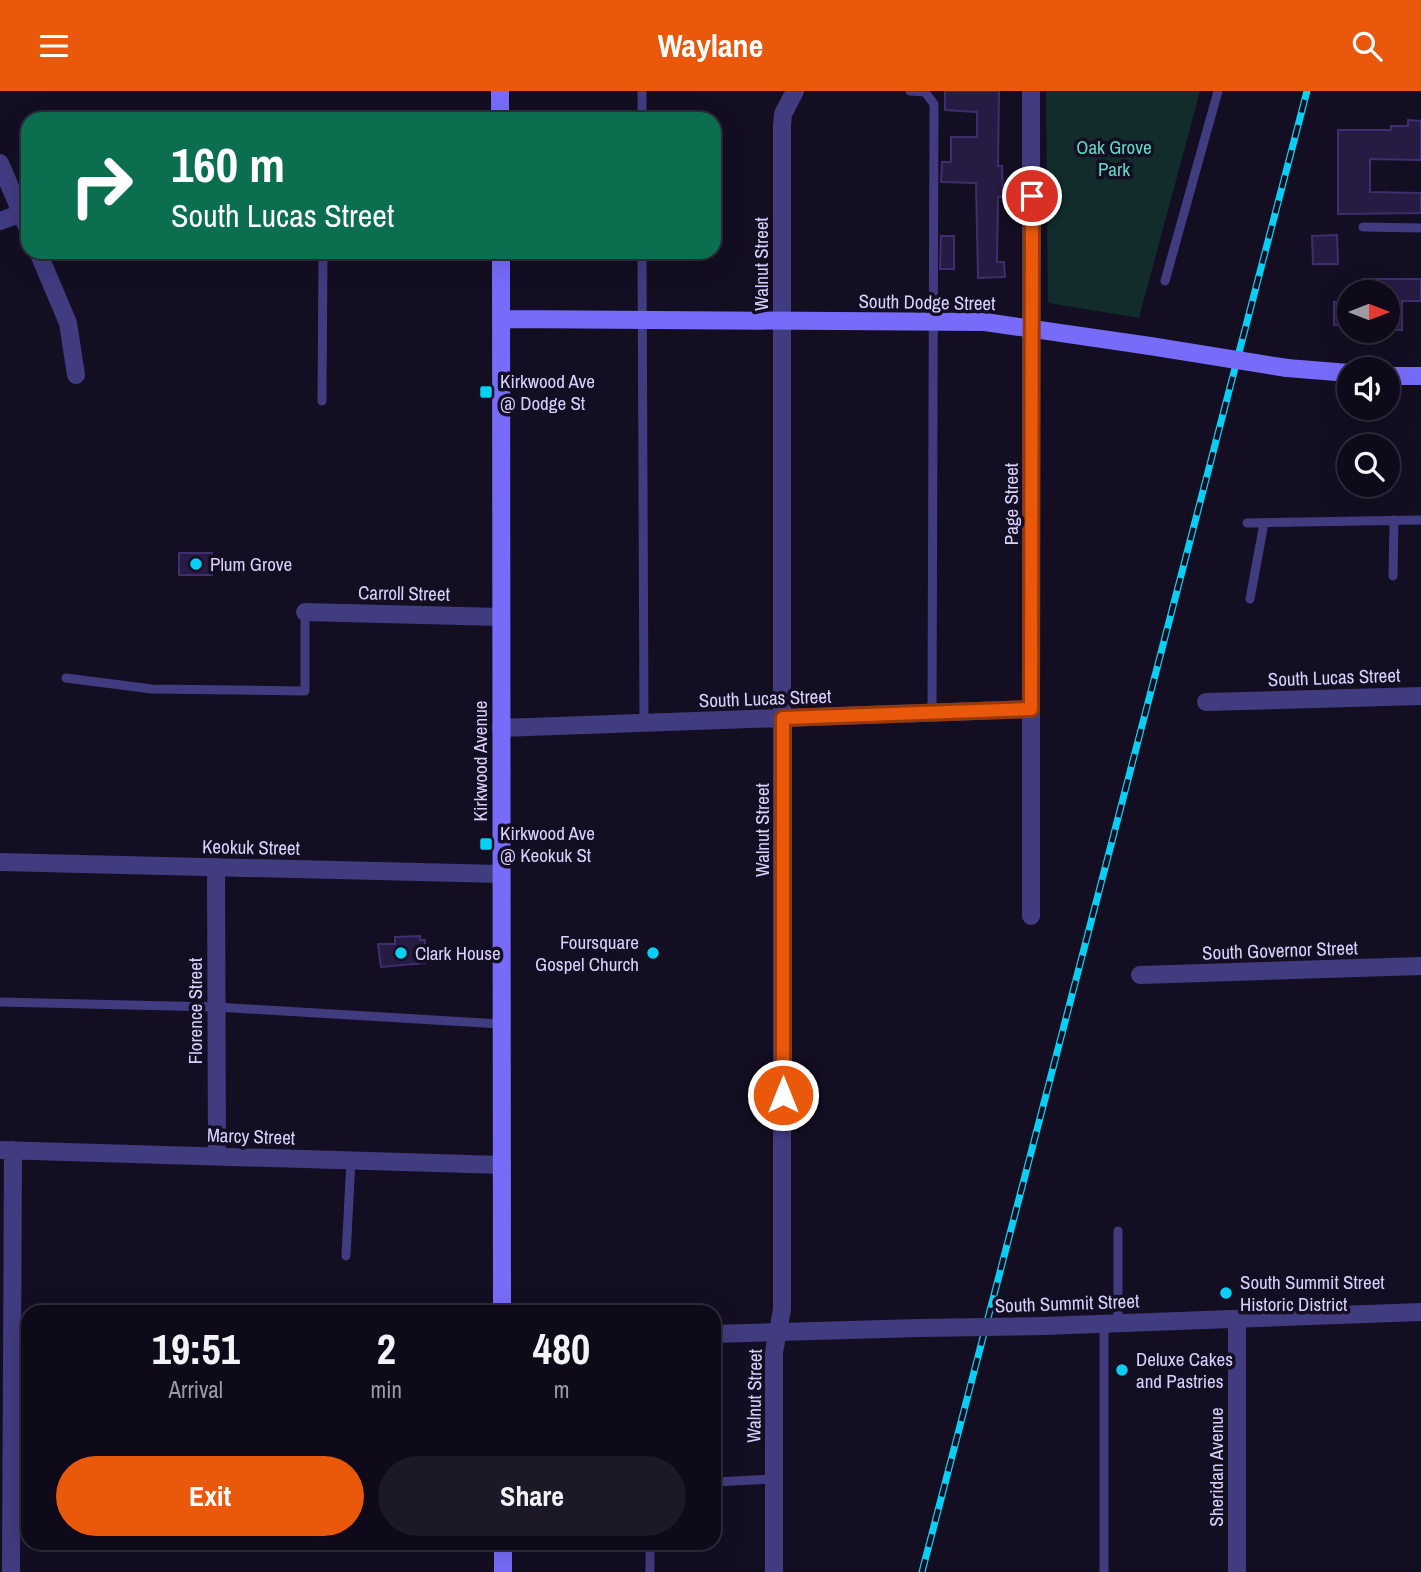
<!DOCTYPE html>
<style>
:root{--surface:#0e0a1a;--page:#1c1827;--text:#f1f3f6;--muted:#9b9aa2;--line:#2e2b39;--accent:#ea580c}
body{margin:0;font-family:"Archivo Narrow",sans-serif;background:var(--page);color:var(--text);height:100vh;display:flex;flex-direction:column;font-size:26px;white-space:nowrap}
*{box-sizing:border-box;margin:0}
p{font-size:23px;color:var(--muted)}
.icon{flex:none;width:38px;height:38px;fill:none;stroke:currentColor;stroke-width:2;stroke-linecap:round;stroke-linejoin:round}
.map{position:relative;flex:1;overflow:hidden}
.sheet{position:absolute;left:21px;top:1214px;width:700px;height:245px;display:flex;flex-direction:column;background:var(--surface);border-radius:21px;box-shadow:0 7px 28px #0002,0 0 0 2px var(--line)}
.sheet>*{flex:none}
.guide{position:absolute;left:21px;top:21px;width:700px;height:147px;border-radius:21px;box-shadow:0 7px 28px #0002,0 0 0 2px var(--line);background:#0b6e4f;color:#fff;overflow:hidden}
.needle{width:46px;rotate:90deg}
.controls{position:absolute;left:1337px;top:189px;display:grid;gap:14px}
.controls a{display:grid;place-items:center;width:63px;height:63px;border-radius:50%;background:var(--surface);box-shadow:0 7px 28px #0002,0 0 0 2px var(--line);font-size:35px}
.pin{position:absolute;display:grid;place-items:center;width:60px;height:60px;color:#fff;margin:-30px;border:4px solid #fff;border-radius:50%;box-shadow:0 2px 7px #0007}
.me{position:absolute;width:77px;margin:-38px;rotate:0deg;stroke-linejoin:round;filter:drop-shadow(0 0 5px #0008)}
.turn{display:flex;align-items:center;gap:24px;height:147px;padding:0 35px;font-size:32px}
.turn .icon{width:91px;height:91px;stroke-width:2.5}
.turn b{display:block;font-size:49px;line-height:60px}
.eta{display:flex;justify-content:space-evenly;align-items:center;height:119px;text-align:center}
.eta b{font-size:42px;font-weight:800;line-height:49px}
.button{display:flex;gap:14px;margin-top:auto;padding:14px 35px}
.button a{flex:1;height:80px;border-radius:42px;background:var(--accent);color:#fff;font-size:28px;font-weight:800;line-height:80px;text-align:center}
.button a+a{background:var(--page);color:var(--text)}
header{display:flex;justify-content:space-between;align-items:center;height:91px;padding:0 35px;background:var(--accent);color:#fff;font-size:32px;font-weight:800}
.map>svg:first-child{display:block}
</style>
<header><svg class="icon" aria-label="menu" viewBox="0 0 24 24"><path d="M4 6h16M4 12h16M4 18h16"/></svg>Waylane<svg class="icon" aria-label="search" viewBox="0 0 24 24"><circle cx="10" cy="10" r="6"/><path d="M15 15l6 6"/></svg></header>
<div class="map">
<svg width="1421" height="1481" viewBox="0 0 1421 1481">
<rect width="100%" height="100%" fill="#130e22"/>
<!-- green -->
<path fill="#122c2c" d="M1046,0h154l-61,227 -91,-15z"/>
<!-- building -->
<path fill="#251b43" stroke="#3e2e6e" stroke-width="2" d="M945,0h54l-1,75h4l1,31h-5l-1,65h7l1,15 -27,1 -2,-95 -35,-1 1,-20h9v-25h26v-25l-32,-2z
M1408,29l13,1v39l-51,-1v33l51,1v20l-83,1v-84h53v-4h17z
M1337,144l1,29h-25l-1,-28z
M941,145h13v33h-14z
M1363,188h58v22h-19v29h-14v-38h-24z
M1334,211h15v23h-15z
M179,462h33v22h-33z
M420,845v4h5v23l-44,4 -3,-23h17v-7z"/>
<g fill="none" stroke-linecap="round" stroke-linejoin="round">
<!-- service -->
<path stroke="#413b80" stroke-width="9" d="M642,0v28
M910,0l15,1 9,12 -2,609
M1363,136l58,1
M642,161l2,471
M1165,190l53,-190
M322,310l1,-149
M1247,432l174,-3
M1393,485l1,-56
M1250,508l14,-76
M66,587l86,11 153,2v-79
M0,911l216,5 285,17
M1118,1140v92
M346,1165l5,-96
M714,1391l60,-3
M650,1481v-29
M1104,1481v-248"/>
<!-- minor -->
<path stroke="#413b80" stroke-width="18" d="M0,72l28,66
M0,130l14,-5 14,1
M38,161l30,71 8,52
M305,521l196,5
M1206,611l215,-6
M501,637l530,-19
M216,776l1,289
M1031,825v-825
M1140,884l281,-9
M0,1059l502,15
M1237,1228v253
M11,1481l2,-422
M774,1481v-220l8,-42v-1184l1,-12 12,-23"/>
<!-- tertiary -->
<path stroke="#413b80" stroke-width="18" d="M0,771l501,12
M1044,1235l377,-14
M714,1243l205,-6"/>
<!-- secondary -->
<path stroke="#776cfa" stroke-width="18" d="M500,0v28
M501,161l1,1061
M501,228l484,3 165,24
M1287,277l62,5
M1388,285h33
M503,1452v29"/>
<defs>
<path id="rail" d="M922,1481l385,-1481"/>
</defs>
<!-- rail casing -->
<use href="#rail" stroke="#08cff3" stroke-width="7"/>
<!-- rail -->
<use href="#rail" stroke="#130e22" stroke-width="4.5" stroke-dasharray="13" stroke-linecap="butt"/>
<!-- tertiary-bridge -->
<path stroke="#413b80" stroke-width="18" d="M919,1237l125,-2"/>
<!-- secondary-bridge -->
<path stroke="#776cfa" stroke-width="18" d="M1150,255l137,22"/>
</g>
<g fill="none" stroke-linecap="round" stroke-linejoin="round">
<defs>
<path id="route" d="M783,1004v-377l248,-9 1,-513"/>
</defs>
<!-- route casing -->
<use href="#route" stroke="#983908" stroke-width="18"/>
<!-- route -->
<use href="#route" stroke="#ea580c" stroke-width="12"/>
</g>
<!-- markers -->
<g fill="#08cff3" stroke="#130e22" stroke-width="2.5">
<rect x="479" y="294" width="14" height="14" rx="3.5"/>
<circle cx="196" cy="473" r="7"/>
<rect x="479" y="746" width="14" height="14" rx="3.5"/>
<circle cx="401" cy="862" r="7"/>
<circle cx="653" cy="862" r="7"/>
<circle cx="1226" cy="1202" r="7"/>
<circle cx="1122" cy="1279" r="7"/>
</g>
<g text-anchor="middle" stroke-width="7" stroke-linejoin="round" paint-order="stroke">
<!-- park labels -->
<g font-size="19" fill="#60dbc3" stroke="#130e22">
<text x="1114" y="63">Oak Grove<tspan x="1114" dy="22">Park</tspan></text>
</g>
<!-- street labels -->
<g font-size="19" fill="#d9d1fd" stroke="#130e22">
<text transform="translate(761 173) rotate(-90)" y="7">Walnut Street</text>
<text transform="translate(927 211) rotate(1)" y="7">South Dodge Street</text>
<text transform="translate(1011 413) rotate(-90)" y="7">Page Street</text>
<text transform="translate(404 502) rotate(1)" y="7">Carroll Street</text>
<text transform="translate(1334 586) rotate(-2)" y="7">South Lucas Street</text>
<text transform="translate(765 607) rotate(-2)" y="7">South Lucas Street</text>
<text transform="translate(480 670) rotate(-90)" y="7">Kirkwood Avenue</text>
<text transform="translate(762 739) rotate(-90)" y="7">Walnut Street</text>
<text transform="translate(251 756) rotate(1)" y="7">Keokuk Street</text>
<text transform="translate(1280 859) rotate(-2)" y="7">South Governor Street</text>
<text transform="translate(195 920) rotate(-90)" y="7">Florence Street</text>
<text transform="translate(251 1045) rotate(2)" y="7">Marcy Street</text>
<text transform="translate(1067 1212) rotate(-2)" y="7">South Summit Street</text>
<text transform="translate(754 1305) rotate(-89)" y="7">Walnut Street</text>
<text transform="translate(1216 1376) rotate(-90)" y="7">Sheridan Avenue</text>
</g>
<!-- poi labels -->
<g font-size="19" fill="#d9d1fd" stroke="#130e22" text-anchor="start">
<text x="500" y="297">Kirkwood Ave<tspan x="500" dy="22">@ Dodge St</tspan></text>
<text x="210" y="480">Plum Grove</text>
<text x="500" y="749">Kirkwood Ave<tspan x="500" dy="22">@ Keokuk St</tspan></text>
<text x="639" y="858" text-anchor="end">Foursquare<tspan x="639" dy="22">Gospel Church</tspan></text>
<text x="415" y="869">Clark House</text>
<text x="1240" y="1198">South Summit Street<tspan x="1240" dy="22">Historic District</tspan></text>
<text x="1136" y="1275">Deluxe Cakes<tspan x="1136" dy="22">and Pastries</tspan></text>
</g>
</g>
</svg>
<div class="controls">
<a><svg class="needle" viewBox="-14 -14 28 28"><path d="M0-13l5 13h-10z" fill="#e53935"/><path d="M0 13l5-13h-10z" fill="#9b9aa2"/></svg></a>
<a><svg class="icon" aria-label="sound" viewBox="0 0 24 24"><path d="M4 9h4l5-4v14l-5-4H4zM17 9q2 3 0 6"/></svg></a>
<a><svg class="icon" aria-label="search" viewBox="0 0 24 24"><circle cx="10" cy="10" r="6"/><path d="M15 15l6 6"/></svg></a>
</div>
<div class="pin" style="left:1032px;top:105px;background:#d93025"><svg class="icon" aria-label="arrive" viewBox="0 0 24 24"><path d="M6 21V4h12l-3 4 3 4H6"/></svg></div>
<svg class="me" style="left:783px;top:1004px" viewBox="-20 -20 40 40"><circle r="17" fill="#ea580c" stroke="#fff" stroke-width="3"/><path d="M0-11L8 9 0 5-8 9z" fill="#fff"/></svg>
<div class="guide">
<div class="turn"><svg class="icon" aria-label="right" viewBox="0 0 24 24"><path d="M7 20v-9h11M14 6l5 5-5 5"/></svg><div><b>160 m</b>South Lucas Street</div></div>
</div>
<section class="sheet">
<div class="eta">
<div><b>19:51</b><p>Arrival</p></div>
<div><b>2</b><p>min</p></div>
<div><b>480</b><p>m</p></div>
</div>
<div class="button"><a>Exit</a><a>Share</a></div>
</section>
</div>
